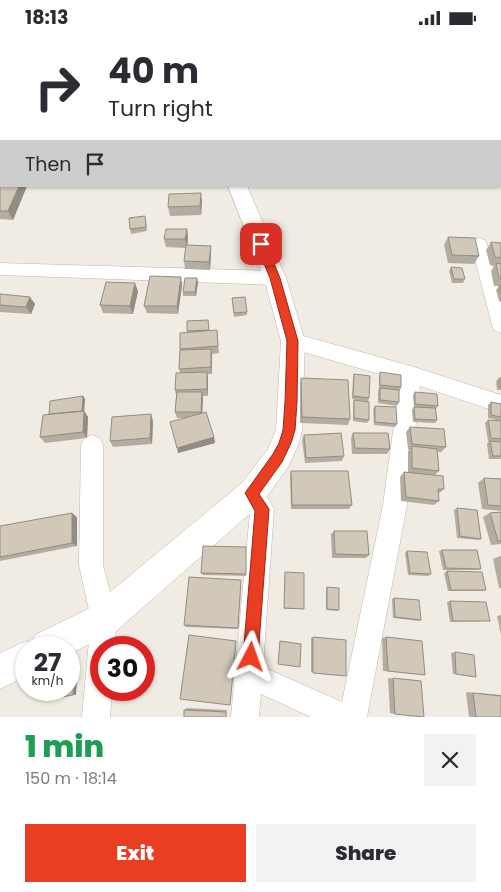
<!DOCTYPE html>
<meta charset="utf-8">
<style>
:root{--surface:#fff;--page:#f2f2f3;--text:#2b2b33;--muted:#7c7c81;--accent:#e93e22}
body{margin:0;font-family:Poppins,sans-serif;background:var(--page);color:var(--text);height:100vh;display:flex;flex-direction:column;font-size:19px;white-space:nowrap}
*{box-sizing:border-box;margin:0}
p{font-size:16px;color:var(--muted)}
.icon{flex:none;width:28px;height:28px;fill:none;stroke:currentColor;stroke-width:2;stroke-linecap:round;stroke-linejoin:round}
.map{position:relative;height:682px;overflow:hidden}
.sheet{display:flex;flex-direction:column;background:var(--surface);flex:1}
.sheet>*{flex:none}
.banner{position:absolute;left:0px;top:0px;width:501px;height:152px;box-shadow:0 1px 4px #0004;background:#fff;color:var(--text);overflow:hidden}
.speed{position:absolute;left:15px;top:601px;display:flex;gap:10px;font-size:25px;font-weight:700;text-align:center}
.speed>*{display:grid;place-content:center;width:65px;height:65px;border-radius:50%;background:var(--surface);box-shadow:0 1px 4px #0004;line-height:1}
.speed small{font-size:12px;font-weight:400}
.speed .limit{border:8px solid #d22;background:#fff;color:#111}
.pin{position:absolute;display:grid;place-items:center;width:42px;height:42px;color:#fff;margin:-21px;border-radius:10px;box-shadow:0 2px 8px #0006}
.me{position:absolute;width:55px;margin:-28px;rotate:4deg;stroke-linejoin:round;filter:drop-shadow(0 0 4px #0008)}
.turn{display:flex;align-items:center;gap:18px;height:105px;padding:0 25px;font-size:22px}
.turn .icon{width:65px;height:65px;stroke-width:2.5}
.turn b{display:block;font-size:35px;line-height:42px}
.then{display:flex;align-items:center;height:48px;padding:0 25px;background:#0003;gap:10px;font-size:19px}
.round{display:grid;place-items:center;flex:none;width:52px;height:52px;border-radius:0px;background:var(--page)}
.head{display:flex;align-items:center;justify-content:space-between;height:85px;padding:0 25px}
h1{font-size:30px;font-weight:800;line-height:38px;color:#1e9e55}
.button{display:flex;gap:10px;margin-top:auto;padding:10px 25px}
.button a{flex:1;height:58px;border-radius:0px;background:var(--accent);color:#fff;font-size:20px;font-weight:800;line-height:58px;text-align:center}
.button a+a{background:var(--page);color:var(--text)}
.status{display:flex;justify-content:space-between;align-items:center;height:35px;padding:0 25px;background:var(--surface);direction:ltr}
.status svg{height:14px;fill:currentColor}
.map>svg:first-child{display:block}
</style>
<div class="status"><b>18:13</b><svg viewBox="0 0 49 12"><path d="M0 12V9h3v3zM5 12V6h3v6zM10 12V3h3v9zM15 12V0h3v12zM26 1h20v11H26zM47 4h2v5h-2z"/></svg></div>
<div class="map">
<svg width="501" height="682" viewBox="0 0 501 682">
<rect width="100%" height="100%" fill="#f0ece4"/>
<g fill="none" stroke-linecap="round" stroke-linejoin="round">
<defs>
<path id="minor" d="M479,203l6,2 2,4 14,48v41l-7,-3 -2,-5 -21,-81 2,-4z
M0,228l275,8 6,2 3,5 -3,5 -6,2 -275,-10z
M293,298l118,33 90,29v18l-81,-27 -13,119 -40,212h-56l-50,-23 -2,23h-28l19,-206 -9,-18 3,-8 8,-3 8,3 14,24 -11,158 79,35 41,-197 17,-125 -114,-33 -3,-6 3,-6z
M92,400l8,3 3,7v120l14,54 -3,28h-13v43h11l-2,27h-28l9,-98 -12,-54 2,-120 3,-7z"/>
<path id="tertiary" d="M228,151h19l39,92 19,63 -3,89 -3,13 -11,24 -26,36 -146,128 -47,23v-7h-43v29l-26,13v-36l26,-12 6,2 3,-8 57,-28 150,-124 26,-34 8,-19 5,-89 -17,-63z"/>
</defs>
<!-- minor casing -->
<use href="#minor" stroke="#beb7aa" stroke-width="1"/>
<!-- tertiary casing -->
<use href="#tertiary" stroke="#beb7aa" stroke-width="1"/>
<!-- minor -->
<use href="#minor" fill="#fff" fill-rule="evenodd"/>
<!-- tertiary -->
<use href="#tertiary" fill="#fff" fill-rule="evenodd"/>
</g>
<!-- wall -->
<path fill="#b4aca0" d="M0,139l1,12h26l-14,34 -13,-1z
M202,166l-1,14 -31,1 -2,-9z
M146,185l1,11 -16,3 -1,-5z
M187,194l1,9 -1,8h24v8l-1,16 -25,-1 -1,-8 2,-13 -20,-1 -2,-8z
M448,202l31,19 -5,8 -26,-1 -4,-18z
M491,207l10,1v43h-7l-3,-15 3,-5 -4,-1 -4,-15z
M451,232l14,12 -2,4h-11l-3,-12z
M198,247l-2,14h-13v-4z
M182,250l-4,29 -31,-1 -3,-7z
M499,251h2v16l-2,-1 -3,-11z
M138,256l-5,23 -30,-1 -3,-8z
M0,259l35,10 -4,10 -31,-2z
M232,263l15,14v3l-13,2z
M208,285l1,11 8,-1 2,23 -7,1v20h-4v22h-5l-1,17 12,24 1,6 -37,10 5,-35h-6l-2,-6 1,-17 -1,-5 5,-18 -1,-3 1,-20 7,-17v-11z
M380,337l21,15 -1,4h-1v11l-2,4 -19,-3v-12l1,-3v-12z
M354,339l15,24 -1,4 -16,-3 1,-21z
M301,343l49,41 -2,6 -48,-2v-38z
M499,343h2v12h-4l-1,-9z
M415,357l23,14 -2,3 1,11 -2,3 -22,-1 -1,-12 2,-3 -1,-12z
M83,361l2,3 -1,12 4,6 -1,21 -42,5 -5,-6 9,-23z
M354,365l15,20 -2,3 -14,-2v-17z
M491,367l10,2v17l-13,-3v-13z
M375,371l22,18 -2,3 -21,-2 -1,-16z
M488,385l13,1v38h-12l-2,-15 2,-3h-1l-3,-18z
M153,386l-1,23 -39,3 -3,-6z
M410,392l36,20 -5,5h-3l1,19 -4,4 9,14 -6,5 1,7 -5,4 -33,-4 -1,-24 4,-5h4v-21l1,-1 -1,-1 -2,-17z
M353,398l37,16 -3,5h-35l-1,-16z
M304,400l40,21 -2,5 -37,2 -3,-23z
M291,436l61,34 -3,4h-58l-1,-33z
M484,443l17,1v32l-19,-2 -4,-26z
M457,473l24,31 -3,1 -21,-2 -3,-28z
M501,477v32l-10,1 -8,-28 7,-4z
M77,482v29l-77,15v-35z
M334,496l35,24 -3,3h-34l-1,-24z
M246,512v29l-43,-1 -2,-2z
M442,515l39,19 -4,1h-34l-4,-19z
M407,516l24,23 -3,2 -20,-1 -3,-22z
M500,521h1v32h-2l-6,-29z
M447,536l39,19 -3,1h-35l-4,-18z
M285,537l19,37h-20z
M241,547l-3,47 -52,-2 -2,-2z
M327,552l12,23 -2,1 -11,-1v-22z
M394,563l27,22 -2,1 -26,-3 -1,-19z
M450,566l40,20 -40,1 -3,-20z
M501,580v20l-4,-19z
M313,602l33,39 -35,-4v-34z
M386,602l39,38 -42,-4 -1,-33z
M455,617l18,25 -20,-3 -2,-21z
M388,643l33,3 -26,33 -5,-1z
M466,657l35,3v22h-32z
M187,673l40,2 -1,7 -42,-7z"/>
<!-- shaded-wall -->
<path fill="#928c82" d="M19,151h8l-14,34 -5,-9z
M201,158l1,8 -1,14 -1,-9z
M187,194l1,9 -1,10 -2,-9z
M211,211v8l-1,16 -1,-8z
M181,242l1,8 -4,29 -1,-8z
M197,243l1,4 -2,14 -1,-4z
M135,248l3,8 -5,23 -3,-8z
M30,262l5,7 -4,10 -5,-7z
M211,314l1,7v18l-1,-7z
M207,337l1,7v17l-1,-7z
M202,357l1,7 -1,19 -1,-6z
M83,361l2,3 -1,15 -2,-3z
M84,376l4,6 -1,21 -4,-6z
M151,379l2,7 -1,23 -2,-6z
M214,402l1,6 -37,10 -1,-5z
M72,478l5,4v29l-5,-3z
M74,645h3l-1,15h-3z"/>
<!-- building -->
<path fill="#d1c8ba" stroke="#928c82" d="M0,139h1v12h18l-11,25h-8z
M201,158l-1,13 -32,1 1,-13z
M145,181l1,11 -16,2 -1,-11z
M166,194h21l-2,10h-21z
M448,202l27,1 4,18 -27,-1z
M491,207l10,1v15l-6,-1z
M186,210l25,1 -2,16 -25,-1z
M496,228l5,1v14h-2z
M451,232l11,1 3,11h-11z
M150,241l31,1 -4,29h-33z
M185,243h12l-2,14h-12z
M106,247l29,1 -5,23 -30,-1z
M499,251h2v9z
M0,259l30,3 -4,10 -26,-2z
M245,262l2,15 -13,1 -2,-15z
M208,285l1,10 -22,1v-10z
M217,295l1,16 -38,3v-16z
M211,314v18l-32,2 1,-19z
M207,337v17l-32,1 1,-17z
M380,337l21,3v12l-21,-2z
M354,339l16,2 -1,22 -16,-2z
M301,343l47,2 2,39 -48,-2z
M499,343h2v9h-1z
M380,353l19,2v12l-19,-2z
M177,357h25l-1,20h-26z
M415,357l22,2 1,12 -23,-2z
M83,361l-1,15 -33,3 1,-13z
M354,365l15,2v18l-15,-2z
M491,367l10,2v13l-10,-2z
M375,371l21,1 1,17 -22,-2z
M414,372l21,1 2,12 -22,-1z
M84,376l-1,21 -43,5 3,-22z
M206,377l8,25 -37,11 -7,-26z
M151,379l-1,24 -40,3 2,-24z
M488,385l13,1v18l-10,-1z
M410,392l34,2 2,18 -34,-3z
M341,398l3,23 -38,2 -2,-23z
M353,398h35l2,16 -35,-1z
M490,406l11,1v14h-8z
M412,411l25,3 2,22 -27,-3z
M291,436h57l4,34h-60z
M404,437l39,4 1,13h-6l1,12 -33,-4z
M484,443l17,1v27l-13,-1z
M457,473l20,2 4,29 -21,-3z
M501,477v29h-3l-8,-28z
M72,478v30l-72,14v-31z
M334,496h33l2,24 -34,-1z
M203,511l43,1v27l-45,-1z
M442,515h35l4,19 -35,-1z
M407,516l20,1 4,22 -21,-1z
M447,536l35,1 4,18h-35z
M285,537l19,1v36l-20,-1z
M189,542l52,3 -3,48 -54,-3z
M327,552l12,1v22l-12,-1z
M394,563l25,2 2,20 -26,-3z
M450,566l36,1 4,19h-37z
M189,600l47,6 -6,64 -50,-6z
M313,602l33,3v36l-33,-3z
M386,602l36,4 3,34 -37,-4z
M280,606l21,3 -1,23 -22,-3z
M455,617l19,3 2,22 -20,-3z
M393,643l28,3 3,36 -29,-3z
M74,645l-1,15 -24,4 1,-9h19v-9z
M473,658l28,3v21h-25z
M184,675l42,2v5h-42z"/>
<!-- route -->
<path fill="#e93e22" stroke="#972816" d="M261,206l5,3 14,34 18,63 -1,61 -2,28 -4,13 -9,19 -23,32 10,15 -11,148 -2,5 -5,3 -6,-3 -2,-5 12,-146 -10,-18 28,-39 6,-11 4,-13 2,-28 2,-61 -17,-63 -14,-34z"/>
</svg>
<div class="speed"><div>27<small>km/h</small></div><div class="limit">30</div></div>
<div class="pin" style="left:261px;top:209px;background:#d93025"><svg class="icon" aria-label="arrive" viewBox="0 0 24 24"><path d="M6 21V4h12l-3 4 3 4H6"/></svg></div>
<svg class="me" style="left:251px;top:622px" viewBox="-20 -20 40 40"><path d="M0-17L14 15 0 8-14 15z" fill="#e93e22" stroke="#fff" stroke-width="4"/></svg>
<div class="banner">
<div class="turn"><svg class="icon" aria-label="right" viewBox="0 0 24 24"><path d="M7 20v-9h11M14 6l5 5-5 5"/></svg><div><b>40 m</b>Turn right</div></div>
<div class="then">Then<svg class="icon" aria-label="arrive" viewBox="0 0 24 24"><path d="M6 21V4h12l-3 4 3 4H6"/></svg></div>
</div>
</div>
<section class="sheet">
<div class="head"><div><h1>1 min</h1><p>150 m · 18:14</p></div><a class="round"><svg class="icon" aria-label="close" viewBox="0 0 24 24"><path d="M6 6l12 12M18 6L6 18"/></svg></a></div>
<div class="button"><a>Exit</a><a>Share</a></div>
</section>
